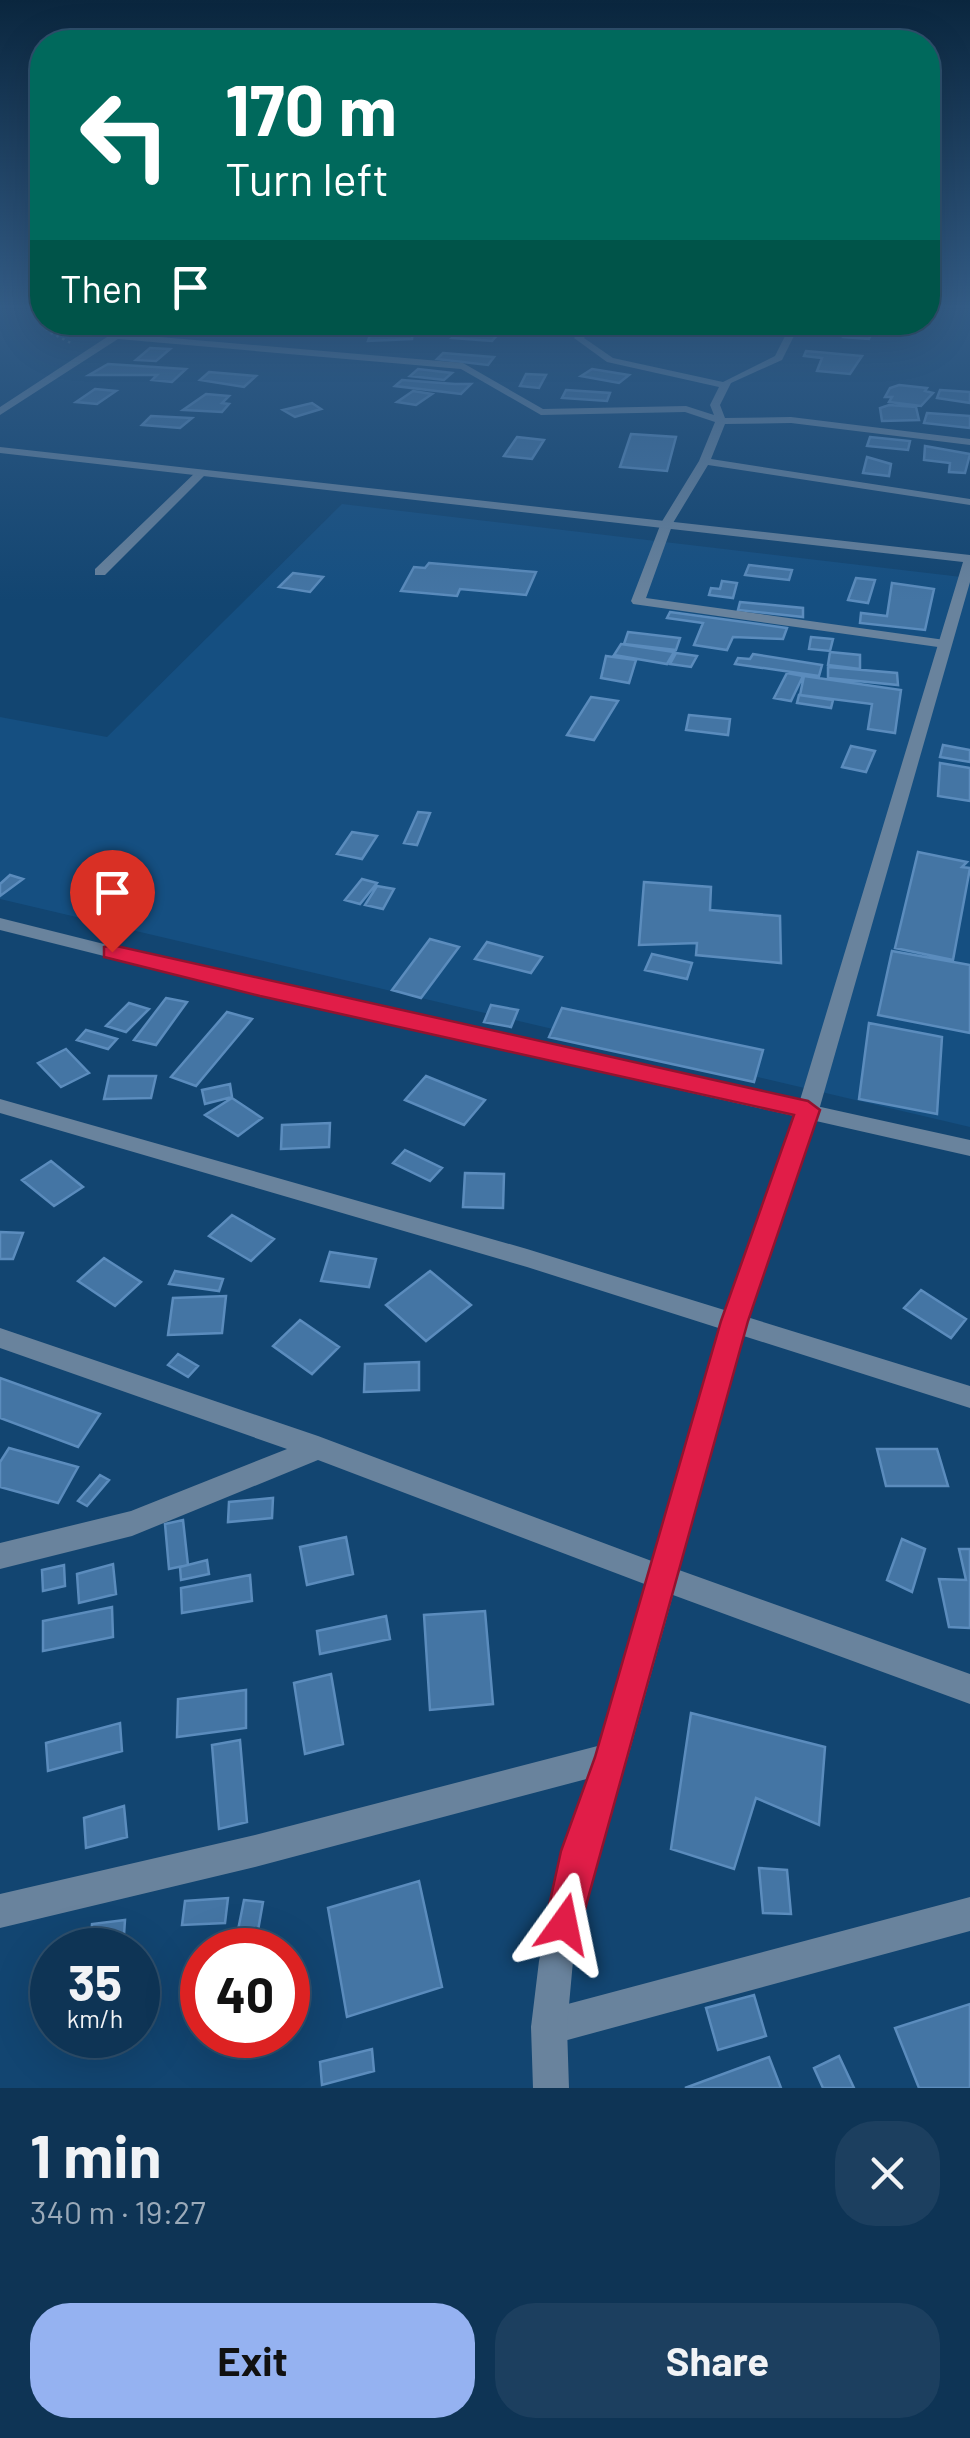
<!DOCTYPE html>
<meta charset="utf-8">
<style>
:root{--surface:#0e3455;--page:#1c3f5f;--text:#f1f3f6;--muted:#9baab9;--line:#2e4f6c;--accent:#95b2f1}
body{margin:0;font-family:Barlow,sans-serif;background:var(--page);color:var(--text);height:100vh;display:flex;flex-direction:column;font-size:38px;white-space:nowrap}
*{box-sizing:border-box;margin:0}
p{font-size:32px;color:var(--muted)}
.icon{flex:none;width:55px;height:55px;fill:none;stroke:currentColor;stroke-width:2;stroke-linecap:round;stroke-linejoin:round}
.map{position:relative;height:2088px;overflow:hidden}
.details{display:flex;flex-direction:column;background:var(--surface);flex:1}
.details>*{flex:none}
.top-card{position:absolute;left:30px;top:30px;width:910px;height:305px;border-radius:40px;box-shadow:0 10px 40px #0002,0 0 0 2px var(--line);background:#00695c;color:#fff;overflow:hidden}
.speed{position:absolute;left:30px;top:1928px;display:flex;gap:20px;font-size:50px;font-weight:700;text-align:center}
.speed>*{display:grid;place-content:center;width:130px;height:130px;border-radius:50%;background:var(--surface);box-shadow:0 10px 40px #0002,0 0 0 2px var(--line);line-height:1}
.speed small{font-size:25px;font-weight:400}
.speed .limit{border:15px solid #d22;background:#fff;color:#111}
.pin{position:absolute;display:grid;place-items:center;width:85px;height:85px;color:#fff;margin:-102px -42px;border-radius:50% 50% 50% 0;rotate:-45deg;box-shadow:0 0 10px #0007}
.pin .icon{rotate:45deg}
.me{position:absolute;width:110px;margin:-55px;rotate:12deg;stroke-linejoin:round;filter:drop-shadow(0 0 8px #0008)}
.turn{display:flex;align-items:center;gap:35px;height:210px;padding:0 30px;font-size:45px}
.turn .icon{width:130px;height:130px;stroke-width:2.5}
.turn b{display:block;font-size:70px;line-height:85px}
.then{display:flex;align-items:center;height:95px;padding:0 30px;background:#0003;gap:20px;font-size:38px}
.round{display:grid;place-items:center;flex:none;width:105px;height:105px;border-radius:40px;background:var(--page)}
.head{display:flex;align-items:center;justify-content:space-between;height:170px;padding:0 30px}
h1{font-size:60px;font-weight:700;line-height:75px}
.button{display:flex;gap:20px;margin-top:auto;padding:20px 30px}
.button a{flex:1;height:115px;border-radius:40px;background:var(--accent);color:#111;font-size:40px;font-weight:700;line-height:115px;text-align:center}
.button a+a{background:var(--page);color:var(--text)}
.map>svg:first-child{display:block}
</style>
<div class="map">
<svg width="970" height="2088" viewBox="0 0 970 2088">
<rect width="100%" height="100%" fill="#124571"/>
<!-- built -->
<path fill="#154f81" d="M342,504l628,74v549l-970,-228v-182l107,20z"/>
<!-- building -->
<path fill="#4475a4" stroke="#5b8cbd" stroke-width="2.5" d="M197,322l18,2 -10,11 -25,-1z
M835,322h47l-7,3 -6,14 -26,-2 1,-8 -10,-1z
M463,329l38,2 -9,10 -40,-3z
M371,332l42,1 -1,6 -44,2z
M150,348l20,1 -14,12 -20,-1z
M806,351l56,5 -12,18 -33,-3 5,-13 -18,-2z
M443,353l51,4 -6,8 -51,-6z
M108,364l78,5 -14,13 -20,-2 5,-5h-68z
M418,369l34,4 -8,7 -34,-4z
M592,369l37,6 -10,8 -38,-7z
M209,372l47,4 -12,11 -44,-7z
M526,374l20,1 -7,13 -19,-2z
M402,380l53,4h16l-10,10 -66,-8z
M899,385l28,3 -2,3 8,2 -12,13 -32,-4 3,-5h-7l5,-9z
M95,389l21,2 -19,13 -21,-2z
M566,390l44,3 -3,8 -45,-3z
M940,390l30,2v11l-33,-5z
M413,391l19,3 -16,11 -19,-3z
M206,394l23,2 -7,7 7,1 -7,8 -39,-2z
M312,403l9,6 -26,8 -12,-7z
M889,405l27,2 3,13 -37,1 -2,-13z
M927,413l43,3v12l-46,-5z
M151,416l41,2 -12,10 -38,-3z
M631,434l45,3 -9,34 -47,-4z
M517,437l27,3 -12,19 -28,-3z
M870,437l40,4 -2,9 -41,-4z
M925,446l45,8 -5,19 -16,-1 1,-9 -26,-3z
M867,457l24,7 -2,12 -26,-3z
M429,563l107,9 -10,23 -66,-6 -3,7 -56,-5 13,-24 11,1z
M749,565l43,5 -3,10 -44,-5z
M293,573l30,4 -13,15 -31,-5z
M856,578l19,2 -7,23 -20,-3z
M722,581l15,2 -4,15 -24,-3 2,-7 9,1z
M892,583l42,6 -9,41 -65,-7 1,-10 26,3z
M740,602l63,6v9l-65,-7z
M670,612l117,16 -4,11 -50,-2 -6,13 -33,-5 9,-22 -36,-5z
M628,632l52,6 -4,12 -52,-6z
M811,637l22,2 -3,12 -21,-2z
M621,644l53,8 -7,12 -53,-9z
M830,652l30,3v14l-32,-4z
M676,653l21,3 -6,11 -21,-3z
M753,654l69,11 -3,11 -84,-12 3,-6 12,1z
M606,656l30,4 -7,23 -28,-5z
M828,667l69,6 1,12 -70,-7z
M787,673l16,3 -12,25 -17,-3z
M804,676l97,14 -6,43 -27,-4 4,-25 -72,-9z
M799,695l34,5 -2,8 -34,-5z
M591,697l27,4 -24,39 -27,-5z
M689,715l41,4 -2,16 -42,-5z
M943,745l27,5v12l-30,-5z
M851,746l24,5 -9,21 -24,-5z
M940,763l30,5v33l-32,-5z
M418,812l12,1 -13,32 -13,-2z
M352,832l25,4 -15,23 -25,-5z
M918,852l49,10 -5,5 8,1 -17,92 -58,-12z
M10,875l13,4 -23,17v-12z
M362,879l15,4 -17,21 -15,-4z
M644,882l67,5 -1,23 70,6 1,47 -85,-8 1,-12 -58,2z
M377,886l17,3 -11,20 -18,-4z
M430,939l29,8 -38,51 -29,-8z
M487,942l55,15 -11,16 -56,-14z
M892,951l78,14v68l-92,-18z
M652,954l40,9 -5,16 -42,-9z
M166,998l21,4 -31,43 -22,-5z
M129,1003l20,6 -23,23 -20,-6z
M491,1005l27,5 -7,17 -27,-5z
M562,1008l201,42 -9,32 -205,-45z
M227,1012l25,7 -56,67 -25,-9z
M869,1023l73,14 -5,77 -78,-15z
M86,1030l31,9 -9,10 -31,-9z
M66,1049l23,24 -28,14 -23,-24z
M109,1076h47l-5,22 -47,1z
M426,1076l59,24 -21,25 -59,-25z
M230,1084l2,13 -27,7 -3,-14z
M232,1098l30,20 -24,18 -33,-21z
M330,1123l-1,24 -48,2 1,-24z
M405,1150l37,18 -12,13 -37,-18z
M51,1161l32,26 -29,19 -32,-26z
M465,1173l39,1 -1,34 -40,-1z
M232,1215l42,24 -23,22 -42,-25z
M0,1232l23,1 -10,26h-13z
M330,1252l46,7 -7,28 -48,-6z
M104,1258l37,24 -26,24 -37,-25z
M175,1271l48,8 -4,12 -50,-7z
M430,1271l41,34 -45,36 -40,-36z
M921,1290l45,29 -15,19 -47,-30z
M226,1296l-4,37 -54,2 5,-37z
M300,1320l39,27 -27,27 -39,-28z
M178,1354l20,12 -10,11 -20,-12z
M419,1362v28l-55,2 1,-28z
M0,1378l100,36 -22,33 -78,-29z
M9,1448l69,19 -20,36 -58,-16v-25z
M877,1449h60l11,37h-62z
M100,1475l9,5 -22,26 -9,-5z
M273,1498l-1,20 -44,4 1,-20z
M183,1520l5,45 -19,4 -4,-45z
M346,1537l7,37 -46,11 -7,-38z
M902,1539l23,10 -13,43 -25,-12z
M959,1549h11v79l-21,-1 -10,-48 27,1z
M207,1560l2,14 -28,6 -1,-13z
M113,1564l3,30 -37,9 -2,-29z
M64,1565l1,21 -22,5 -1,-21z
M250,1575l2,26 -70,12 -1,-25z
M112,1607l1,30 -70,14v-30z
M485,1611l8,93 -63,6 -6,-95z
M386,1616l4,23 -70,15 -3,-23z
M331,1674l12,70 -38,10 -11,-71z
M246,1690v38l-69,9 1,-38z
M691,1713l134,34 -6,78 -63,-27 -22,71 -63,-20z
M120,1723l2,28 -74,20 -2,-28z
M240,1740l7,82 -28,7 -7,-84z
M124,1806l3,31 -41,11 -2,-30z
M759,1868l28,2 4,44 -28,-1z
M419,1881l23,106 -95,30 -19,-109z
M228,1898l-3,25 -43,2 3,-24z
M244,1900l19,2 -7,40 -20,-2z
M125,1920l-2,30h-33l2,-26z
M202,1966v48l-5,3 -8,-46z
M754,1995l12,41 -48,14 -12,-42z
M970,2004v84h-51l-24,-60z
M372,2049l2,22 -52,14 -2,-23z
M839,2056l15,32h-31l-9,-20z
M769,2057l12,31h-96z"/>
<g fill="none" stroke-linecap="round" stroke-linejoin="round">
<!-- path -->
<path stroke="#587e9f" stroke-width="2.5" stroke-dasharray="2.5 4" stroke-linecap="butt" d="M47,322v9l26,13"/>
<!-- minor -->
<path fill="#69839d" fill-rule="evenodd" d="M130,322h11l-16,12 338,29 80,46 143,-3 28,9 -4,-10 9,-18 -112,-25 -33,-24 15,-16h9l-14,16 29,20 110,24 52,-26 17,-34h9l-19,38 -51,23 -11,22 5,13 66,-1 179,22v6l-179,-22 -66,1 -14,35 259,40v6l-262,-40 -35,58 -27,75 299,42 7,4 -7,4 -312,-44 -2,-3 30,-78 38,-62 16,-39 -30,-10 -144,3 -80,-46 -343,-30 -118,76v-8z
M198,470l10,2 -103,103h-10v-6z
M0,918l260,65 710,157v16l-710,-161 -260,-65z
M0,1099l527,150 443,137v22l-443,-141 -527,-154z
M0,1328l318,108 355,133 4,9 -4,9 -10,4 -345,-131 -186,76 -132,33v-26l131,-32 156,-62 -287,-101z
M613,1742l11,4 4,11 -4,11 -11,4 -358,95 -255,61v-34l255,-59z
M970,1897v34l-421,114 -12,-6 -6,-12 6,-12 12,-6z"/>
<!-- tertiary -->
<path fill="#69839d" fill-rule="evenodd" d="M0,447l970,108v27l-151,528 -72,211 -68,249 291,104v30l-297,-109 -45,162 -32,94 -23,110 -6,66 2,61h-36l-2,-61 8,-66 25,-110 34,-94 125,-436 74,-211 166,-548 -963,-109z"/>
</g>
<!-- sky -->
<linearGradient id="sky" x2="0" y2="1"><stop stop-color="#0a263e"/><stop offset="0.51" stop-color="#335c86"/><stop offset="1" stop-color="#335c86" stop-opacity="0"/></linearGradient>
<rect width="970" height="601" fill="url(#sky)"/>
<!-- route -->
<path fill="#e11d48" stroke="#92132f" stroke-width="2.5" d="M112,945l696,156 12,9 -72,211 -171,617 -13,6 -14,-6 -5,-14 16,-73 34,-94 126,-436 73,-206 -534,-119 -156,-39v-10z"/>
</svg>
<div class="speed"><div>35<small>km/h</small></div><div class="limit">40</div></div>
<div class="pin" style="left:112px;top:952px;background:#d93025"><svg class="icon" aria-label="arrive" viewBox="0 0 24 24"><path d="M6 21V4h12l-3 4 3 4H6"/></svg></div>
<svg class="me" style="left:564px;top:1924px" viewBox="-20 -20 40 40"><path d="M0-17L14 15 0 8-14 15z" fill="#e11d48" stroke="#fff" stroke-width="4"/></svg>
<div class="top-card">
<div class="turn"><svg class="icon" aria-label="left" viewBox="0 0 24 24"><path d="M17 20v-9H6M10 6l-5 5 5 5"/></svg><div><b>170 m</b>Turn left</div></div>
<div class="then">Then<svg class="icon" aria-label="arrive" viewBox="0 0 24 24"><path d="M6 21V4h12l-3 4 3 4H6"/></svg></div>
</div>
</div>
<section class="details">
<div class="head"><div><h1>1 min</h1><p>340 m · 19:27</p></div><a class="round"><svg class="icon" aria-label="close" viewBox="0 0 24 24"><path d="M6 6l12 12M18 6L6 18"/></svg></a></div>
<div class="button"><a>Exit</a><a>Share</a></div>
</section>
